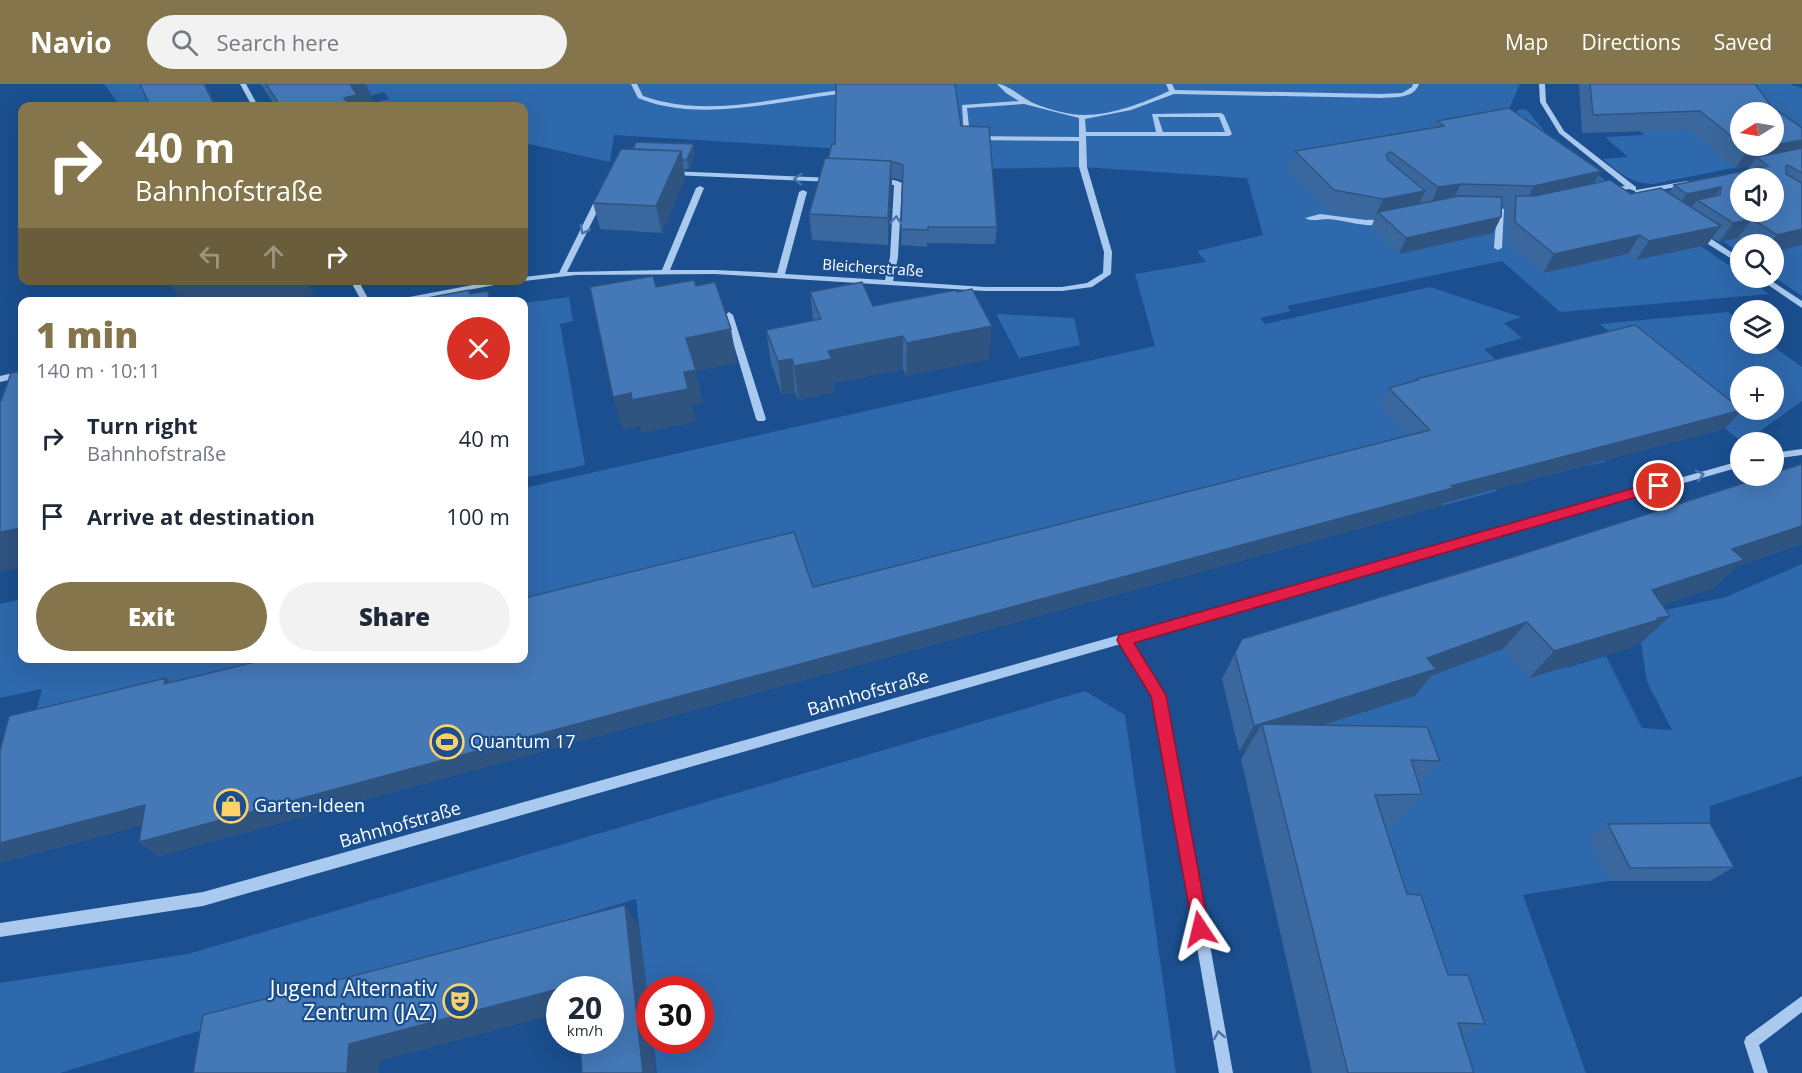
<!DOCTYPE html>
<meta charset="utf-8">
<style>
:root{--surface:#fff;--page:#f2f2f3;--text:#1f2937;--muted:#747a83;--accent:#84754c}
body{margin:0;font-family:"Open Sans",sans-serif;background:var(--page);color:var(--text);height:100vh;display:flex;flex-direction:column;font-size:22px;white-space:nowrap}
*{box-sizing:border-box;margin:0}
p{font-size:20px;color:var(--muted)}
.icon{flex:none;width:33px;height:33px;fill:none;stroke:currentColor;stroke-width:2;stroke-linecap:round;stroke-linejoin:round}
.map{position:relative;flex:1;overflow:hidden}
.drawer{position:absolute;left:18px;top:213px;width:510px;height:366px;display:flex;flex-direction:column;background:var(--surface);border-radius:12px;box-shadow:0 6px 24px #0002}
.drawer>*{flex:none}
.banner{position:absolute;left:18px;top:18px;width:510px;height:183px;border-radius:12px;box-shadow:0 6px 24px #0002;background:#84754c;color:#fff;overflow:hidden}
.needle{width:39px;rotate:259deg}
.buttons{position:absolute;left:1730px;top:18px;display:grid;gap:12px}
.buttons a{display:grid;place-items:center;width:54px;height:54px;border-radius:50%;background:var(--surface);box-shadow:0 6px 24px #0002;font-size:30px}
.speed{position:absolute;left:546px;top:892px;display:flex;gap:12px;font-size:30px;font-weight:700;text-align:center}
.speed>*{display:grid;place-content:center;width:78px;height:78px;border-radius:50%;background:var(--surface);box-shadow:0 6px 24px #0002;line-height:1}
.speed small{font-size:15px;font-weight:400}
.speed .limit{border:9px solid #d22;background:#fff;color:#111}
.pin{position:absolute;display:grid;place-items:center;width:51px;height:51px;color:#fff;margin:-26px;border:3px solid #fff;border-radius:50%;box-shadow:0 2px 6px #0007}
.me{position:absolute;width:66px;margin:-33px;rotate:350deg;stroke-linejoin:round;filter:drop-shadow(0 0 4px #0008)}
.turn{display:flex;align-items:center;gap:21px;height:126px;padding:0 18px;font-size:27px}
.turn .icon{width:78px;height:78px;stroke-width:2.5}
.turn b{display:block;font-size:42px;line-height:51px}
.lanes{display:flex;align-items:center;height:57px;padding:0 18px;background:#0003;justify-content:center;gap:30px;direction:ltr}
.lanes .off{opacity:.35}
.round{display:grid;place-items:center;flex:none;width:63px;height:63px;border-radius:32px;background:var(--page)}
.head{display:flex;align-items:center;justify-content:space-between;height:102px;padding:0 18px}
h1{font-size:36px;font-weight:800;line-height:45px;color:var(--accent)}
.action{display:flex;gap:12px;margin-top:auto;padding:12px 18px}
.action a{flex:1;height:69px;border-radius:36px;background:var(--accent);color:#fff;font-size:24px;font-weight:800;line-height:69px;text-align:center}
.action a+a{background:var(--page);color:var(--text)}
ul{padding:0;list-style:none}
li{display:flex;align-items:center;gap:18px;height:78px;padding:0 18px}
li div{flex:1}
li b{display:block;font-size:22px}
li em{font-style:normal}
header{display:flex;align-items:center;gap:36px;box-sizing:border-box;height:84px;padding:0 30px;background:var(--accent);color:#fff}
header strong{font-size:28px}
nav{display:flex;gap:33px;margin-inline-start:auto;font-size:21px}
.search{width:420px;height:54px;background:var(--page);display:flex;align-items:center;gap:15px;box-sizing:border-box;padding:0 21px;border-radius:33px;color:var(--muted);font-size:22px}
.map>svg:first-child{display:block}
</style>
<header>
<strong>Navio</strong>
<div class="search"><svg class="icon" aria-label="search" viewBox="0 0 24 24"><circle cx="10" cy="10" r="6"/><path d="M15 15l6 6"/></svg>Search here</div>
<nav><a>Map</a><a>Directions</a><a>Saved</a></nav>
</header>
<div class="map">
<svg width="1802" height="989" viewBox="0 0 1802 989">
<rect width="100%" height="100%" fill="#1b4f8f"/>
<!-- green -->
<path fill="#2e69ad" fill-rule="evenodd" d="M104,0h46l11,22h-41z
M321,0h1199l-18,40 5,1 11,-15 8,-1 20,24 53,43 141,97v5h6l23,16 -209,18 -58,-51 -215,45 4,5 -31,7 5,6 165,-37 91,30 -17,6 18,15 -38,11 122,113 -43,8 -156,-73 90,94 -56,15 -46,-51 -580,149 -291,13v-129l631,-142 -20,-72 71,-12 -9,-11 66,-16 -16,-57 -164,-11 -173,3v-17l-296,-18 -4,27 -86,-19v-37h-162l27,-7 -5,-7 -46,13z
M1623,0h166l13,4v66l-149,30c-22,-1 -34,-11 -50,-25l25,-2 -23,-20 39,-2 -16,-16zM1740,28h33v34h-33z
M1802,82v130l-29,-20v-32h-33v9l-85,-59zM1740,94h33v34h-33z
M569,213l4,24 -13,3 25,141 -61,13v-175z
M1728,228l12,9v23h30l32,23v34l-49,35 -15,3 -138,-115zM1740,292h33v34h-33z
M996,230l78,4 6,27 -61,13z
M1802,480v212l-92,30v75h-101l-86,14 63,178h-158l-83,-292 -31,-67 189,-65 53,20 10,-1 40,-12 36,72 30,2 -25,-48 -6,-39 -18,-24 103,-22z
M22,515v59l331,1 -322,73 11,-43 -42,9v-94z
M1085,607l40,24 51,358h-519l-4,-32h47v-51h-50l-1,19 -13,-110 -576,174h-60v-90l188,-29z"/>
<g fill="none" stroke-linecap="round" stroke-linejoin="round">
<!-- minor -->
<path fill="#a9c9ee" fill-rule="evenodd" d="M240,0h6l12,22h-6z
M631,0h6l6,12c7,2 15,5 22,6 59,13 127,-8 186,-13l3,2 -3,2c-61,5 -125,25 -186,13 -9,-1 -18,-5 -27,-8z
M997,0c11,0 25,14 36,19 15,6 35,12 51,12 29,0 59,-12 85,-24l-3,-7h6l3,6 206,4 21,-1 10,-6 1,-3h6c-5,15 -25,13 -38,14l-207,-4 -43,16 -46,9 1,13h70l-4,-18 69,-1 3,2 8,19 -3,2h-143l1,31 25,85 -1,22 -19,13 -30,4h-77l-270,-17 -139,1 -52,6 -3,-1h3v-3l35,-4 38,-77 4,-2 4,2 -38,76 95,-2 34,-82 4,-2 4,2 -34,82h45l62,3 22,-81 4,-2 4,2 -22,82 100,6 5,-23 4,-72 -18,-1 -1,-2c6,-4 21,-3 27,1l-4,74 -5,24 92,6h77l25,-4 16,-10 1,-21 -25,-85v-26l-112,-1 -3,-2 -2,-33 57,-4 -13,-8zM1024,20l55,14v19l-109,-1 -3,-28zM1158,33h61l6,15h-62z
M1539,0h6l1,18 18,29 72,56v3l51,-9 4,2 -4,2 -49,9h-3v-3l-6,-2 -21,4v-4l17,-3 -66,-53 -19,-31z
M669,87l164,7 4,2 -4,2 -161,-7 -4,-2z
M1497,123l7,2 -2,39 -4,2 -4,-2z
M1320,130l46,6 19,-1 4,2c-17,10 -42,-1 -61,-2 -8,0 -16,3 -23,-1z
M1695,148h6l39,26v6l-45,-28z
M1758,194h9l35,23v7z
M350,196h8l12,22h-8z
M499,196h21l-115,22h-22z
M729,228l4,3 33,104 -2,2h-6l-2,-2 -31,-104z
M22,287v6l-22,5v-6z
M1802,365v6l-29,4v-6z
M1740,377v6l-609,174 34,54 68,378h-14l-66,-377 -32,-52 -918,262 -203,31v-14l203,-31z
M1802,912v16l-43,33 9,28h-14l-10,-31 2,-5z"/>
</g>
<!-- wall -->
<path fill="#3a679d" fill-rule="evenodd" d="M261,0h105l8,19 -12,3h-87z
M1579,0h176l16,22 31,22v117l-29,7v-8h-26l-9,-6 -19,4 -7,-4 -5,7 -71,15 -8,-6 -85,19 -38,-32 1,-27 5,-9h-9l-1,12 -8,16 -94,21 -28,-26 3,-8 -47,-10 -39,-39 7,-20 139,-23 3,-7 156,62 38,11 38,-1 5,-8 73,-15 3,-4 -15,3 -47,-39 -106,3zM1740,28l33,34h-33z
M961,42l36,101 -2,17 -68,-1v4l-26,-2 2,-64 -5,-2 -6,-1 -4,67 -76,-5 -3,-26 19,-56z
M633,65l62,5 -6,15h-5l1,9 -23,55 -62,-4 -7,-26z
M810,208l63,14 116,53 -83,17 -3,-7 -70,14 1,9 -36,8 -3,-8 -13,3 -11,-32 -5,-33 47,-9z
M1416,295l310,49 -282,75 -3,3 -1282,350 -20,-14 3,-17 -142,38v-112l166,-73 5,5 642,-96 595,-151 -28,-30 9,-18 26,-7z
M1802,380v80l-65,22 -24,22 -51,17 -21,38 -8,2 -3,3 -101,30 -26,-29 -72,27 -16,20 -93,29 118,36 -22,23 4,10 -31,32h-5l21,68 41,81 37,49 -23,12 12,37h-162l-71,-314 6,-10 -8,2 -17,-72 13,-26 278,-96z
M1608,740l126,43 -24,14h-101l-20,-43z"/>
<!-- shaded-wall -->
<path fill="#305480" d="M204,0h2l11,22h-2z
M348,0h18l8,19 -12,3h-14l-4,-8z
M1802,56v17h-45l-7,9 -15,3 13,-19z
M694,60l1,10 -6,15 -2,-9z
M681,67l4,27 -23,55 -6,-27z
M891,77l1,26 -4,58v-27z
M1601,87l-12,20 -66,15 11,-20z
M1461,100l-10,20 -22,4 9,-21z
M1721,103l-14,19 -10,-6 -7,9 -16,4 13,-19z
M1425,107l-9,20 -38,1 -4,8 9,-21z
M1501,133l-8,16 -94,21 7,-16z
M1752,135l-14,19 -19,4 14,-19z
M1721,142l-14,19 -71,15 13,-19z
M1802,145v16l-29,7v-8h-4l8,-9z
M1640,151l-12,19 -85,19 11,-19z
M167,196h139l8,15 -30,7h-102z
M488,207l4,11h-3z
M992,242l-3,33 -83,17 1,-33z
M731,245l6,34 -41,8 7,32 -11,2 4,17 -54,11 -2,-7 -17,4 -10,-33 71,-25 2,-34z
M903,252v33l-70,14 1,9 -36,8 -4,-34 34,-15z
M792,275l3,33 -13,3 -4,-34z
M1742,326l-16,18 -282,75 -3,3 -1282,350 -20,-14 1312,-356z
M1802,442v18l-65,22 -24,22 -89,30 28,-28 80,-41z
M22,444v39l-22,5v-40z
M1670,532l-29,27 -8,2 -3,3 -101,30 25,-27 103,-33z
M1527,538l-24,27 -72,27 -16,20 -149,47 -4,-19 -15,25 -8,2 15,-25 173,-68z
M166,594l17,16 -19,-10z
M145,721l20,14 -165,44v-20z
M625,821l14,22 11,88v26h2l4,32h-13z
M577,900l6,6h-23v23l-180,48 -1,12h-32l2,-29z"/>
<!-- building -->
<path fill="#4478b7" stroke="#305480" stroke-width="1.5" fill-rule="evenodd" d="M140,0h64l11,22h-65z
M266,0h84l7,11 -13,3 6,8h-70z
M836,0h119l6,42 28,1 8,100h-69v3l-27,-1 2,-64 -5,-2 -7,-1v-1l-63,-3 4,-14h3z
M1590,0h165l16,22 31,22v12l-54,10 -5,-4h30v-34h-33v31l-40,-32 -107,4z
M1509,24l92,63 -67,15 -73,-2 -23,3 -47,-35 -5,3 2,5 37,31 -42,8 -49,-9 -39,-39 149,-25 -7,-5z
M636,58l58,2 -7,16h-5l-1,-9 -48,-2z
M1802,64v25l-14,-8 -2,1v8l16,9v46l-25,6 -25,-16 -19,4 -36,-23 23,-5 1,-8 -34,7 -13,-9 94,-19 -11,-9zM1740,94h33v34h-33z
M621,65l60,2 -25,55 -63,-3z
M825,74l66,3 -3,57 -79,-4z
M1610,96l21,14 30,-6 60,38 -72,15 -9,-6 -86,19 -39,-32 1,-26h18z
M1459,112l43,1 -1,20 -95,21 -28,-26z
M653,192l3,11 38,-7 2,6 19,-4 16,47 -45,9 10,32 -12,2 4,17 -56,11 -1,-7 -18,4 -23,-110z
M862,198l11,24 83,-16 1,2 15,-3 20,37 -85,17 -4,-7 -75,15 4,8 -38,7 -2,-7 -14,2 -12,-31 55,-11 -11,-27z
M469,206l1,4 18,-3 1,11h-73v-2z
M1635,241l107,85 -291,76 2,2 -1314,354 6,-37 -145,38v-92l9,-35 157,-38 -2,6 108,-26h252v-60l270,-66 19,55 617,-157 -41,-42 29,-8 -2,-1z
M22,287v157l-22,4v-130l1,-1 10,-28z
M1802,380v62l-70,23 12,11 -92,30 18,26 -13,2 1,2 -104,31 -27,-29 -100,36 9,11 -182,57 -19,-73 7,-14 271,-82 253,-81h7v-3z
M1262,640l165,3 13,34 -29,-1 11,34 -47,1 32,99 14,1 27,80h20l17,49 -27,-1 16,50h-126z
M1710,739l24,44 -104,1 -22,-44z
M625,821l18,168h-61l-2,-32h30v-51h-32l-1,-6 -228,60 -2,29h-154l10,-58z"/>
<!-- one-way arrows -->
<defs><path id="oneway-chevron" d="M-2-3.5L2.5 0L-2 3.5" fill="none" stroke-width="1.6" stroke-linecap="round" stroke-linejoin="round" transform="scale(1.5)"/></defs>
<g stroke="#4674ac">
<use href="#oneway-chevron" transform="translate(798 95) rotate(-177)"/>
<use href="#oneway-chevron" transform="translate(896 136) rotate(-86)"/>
<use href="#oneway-chevron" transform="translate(584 146) rotate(117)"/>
<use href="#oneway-chevron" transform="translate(1700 391) rotate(-15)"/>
<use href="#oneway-chevron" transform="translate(1219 951) rotate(-100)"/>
</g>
<!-- route -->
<path fill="#e11d48" stroke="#92132f" stroke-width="1.5" d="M1659,397l6,5 -1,3 -530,154 32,52 43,234 -3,6 -6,2 -6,-2 -43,-239 -32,-52 -2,-4 2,-5z"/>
<!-- icons -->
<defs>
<symbol id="stadium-ring" viewBox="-11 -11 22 22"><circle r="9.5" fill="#1b4f8f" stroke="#ffd166" stroke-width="1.5"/><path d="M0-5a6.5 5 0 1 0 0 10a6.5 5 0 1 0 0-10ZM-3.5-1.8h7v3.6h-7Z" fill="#ffd166"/></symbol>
<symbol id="shop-ring" viewBox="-11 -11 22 22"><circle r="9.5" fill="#1b4f8f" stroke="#ffd166" stroke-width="1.5"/><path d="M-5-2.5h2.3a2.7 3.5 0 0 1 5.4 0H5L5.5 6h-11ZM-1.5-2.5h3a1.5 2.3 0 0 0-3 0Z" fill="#ffd166"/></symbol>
<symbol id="theatre-ring" viewBox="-11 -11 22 22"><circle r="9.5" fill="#1b4f8f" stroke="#ffd166" stroke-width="1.5"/><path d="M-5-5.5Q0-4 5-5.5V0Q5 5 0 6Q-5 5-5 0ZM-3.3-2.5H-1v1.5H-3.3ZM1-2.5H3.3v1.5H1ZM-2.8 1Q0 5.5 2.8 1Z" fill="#ffd166"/></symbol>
</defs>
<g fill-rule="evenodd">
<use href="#stadium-ring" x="428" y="639" width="38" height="38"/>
<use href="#shop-ring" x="212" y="703" width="38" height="38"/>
<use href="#theatre-ring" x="441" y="898" width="38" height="38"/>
</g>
<g text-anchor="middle" stroke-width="4.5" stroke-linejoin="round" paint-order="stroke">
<!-- far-street labels -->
<g font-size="15" fill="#fff" stroke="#1b4f8f">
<text transform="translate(873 184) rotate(4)" y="5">Bleicherstraße</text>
</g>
<!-- street labels -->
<g font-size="18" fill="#fff" stroke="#1b4f8f">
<text transform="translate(868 609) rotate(-16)" y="6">Bahnhofstraße</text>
<text transform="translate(400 741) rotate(-16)" y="6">Bahnhofstraße</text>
</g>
<!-- poi labels -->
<g font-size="18" fill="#fff" stroke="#1b4f8f" text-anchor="start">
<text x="470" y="664">Quantum 17</text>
<text x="254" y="728">Garten-Ideen</text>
</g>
<!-- near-poi labels -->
<g font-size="21" fill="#fff" stroke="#1b4f8f" text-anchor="end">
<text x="437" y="912">Jugend Alternativ<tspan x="437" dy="24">Zentrum (JAZ)</tspan></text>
</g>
</g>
</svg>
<div class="buttons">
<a><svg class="needle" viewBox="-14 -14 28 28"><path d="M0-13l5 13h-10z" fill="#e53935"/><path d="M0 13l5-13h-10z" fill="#747a83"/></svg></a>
<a><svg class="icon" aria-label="sound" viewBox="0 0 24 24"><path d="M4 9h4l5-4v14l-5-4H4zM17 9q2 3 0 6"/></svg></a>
<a><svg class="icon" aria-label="search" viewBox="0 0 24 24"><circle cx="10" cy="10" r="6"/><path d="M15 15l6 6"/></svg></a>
<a><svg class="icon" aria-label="layers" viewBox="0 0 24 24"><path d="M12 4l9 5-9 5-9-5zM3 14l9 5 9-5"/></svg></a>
<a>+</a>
<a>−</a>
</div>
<div class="speed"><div>20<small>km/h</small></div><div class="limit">30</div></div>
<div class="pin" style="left:1659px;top:402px;background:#d93025"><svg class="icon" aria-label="arrive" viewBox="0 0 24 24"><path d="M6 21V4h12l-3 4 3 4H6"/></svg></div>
<svg class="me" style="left:1200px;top:845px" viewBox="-20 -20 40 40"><path d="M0-17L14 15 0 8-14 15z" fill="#e11d48" stroke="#fff" stroke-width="4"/></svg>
<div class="banner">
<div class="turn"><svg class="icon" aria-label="right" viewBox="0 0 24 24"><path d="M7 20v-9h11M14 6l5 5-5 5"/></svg><div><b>40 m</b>Bahnhofstraße</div></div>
<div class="lanes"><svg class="icon off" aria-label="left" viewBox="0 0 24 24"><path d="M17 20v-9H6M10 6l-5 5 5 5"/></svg><svg class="icon off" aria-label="ahead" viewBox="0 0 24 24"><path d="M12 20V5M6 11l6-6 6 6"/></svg><svg class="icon" aria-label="right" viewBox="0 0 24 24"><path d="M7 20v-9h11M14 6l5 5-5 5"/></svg></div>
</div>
<section class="drawer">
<div class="head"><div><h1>1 min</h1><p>140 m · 10:11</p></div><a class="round" style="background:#d93025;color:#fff"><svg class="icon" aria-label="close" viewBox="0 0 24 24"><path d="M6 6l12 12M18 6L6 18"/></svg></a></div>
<ul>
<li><svg class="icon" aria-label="right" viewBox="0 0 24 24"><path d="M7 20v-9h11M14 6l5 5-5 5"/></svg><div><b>Turn right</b><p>Bahnhofstraße</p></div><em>40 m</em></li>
<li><svg class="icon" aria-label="arrive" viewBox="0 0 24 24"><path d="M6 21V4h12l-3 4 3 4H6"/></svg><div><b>Arrive at destination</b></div><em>100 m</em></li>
</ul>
<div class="action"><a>Exit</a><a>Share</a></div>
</section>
</div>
